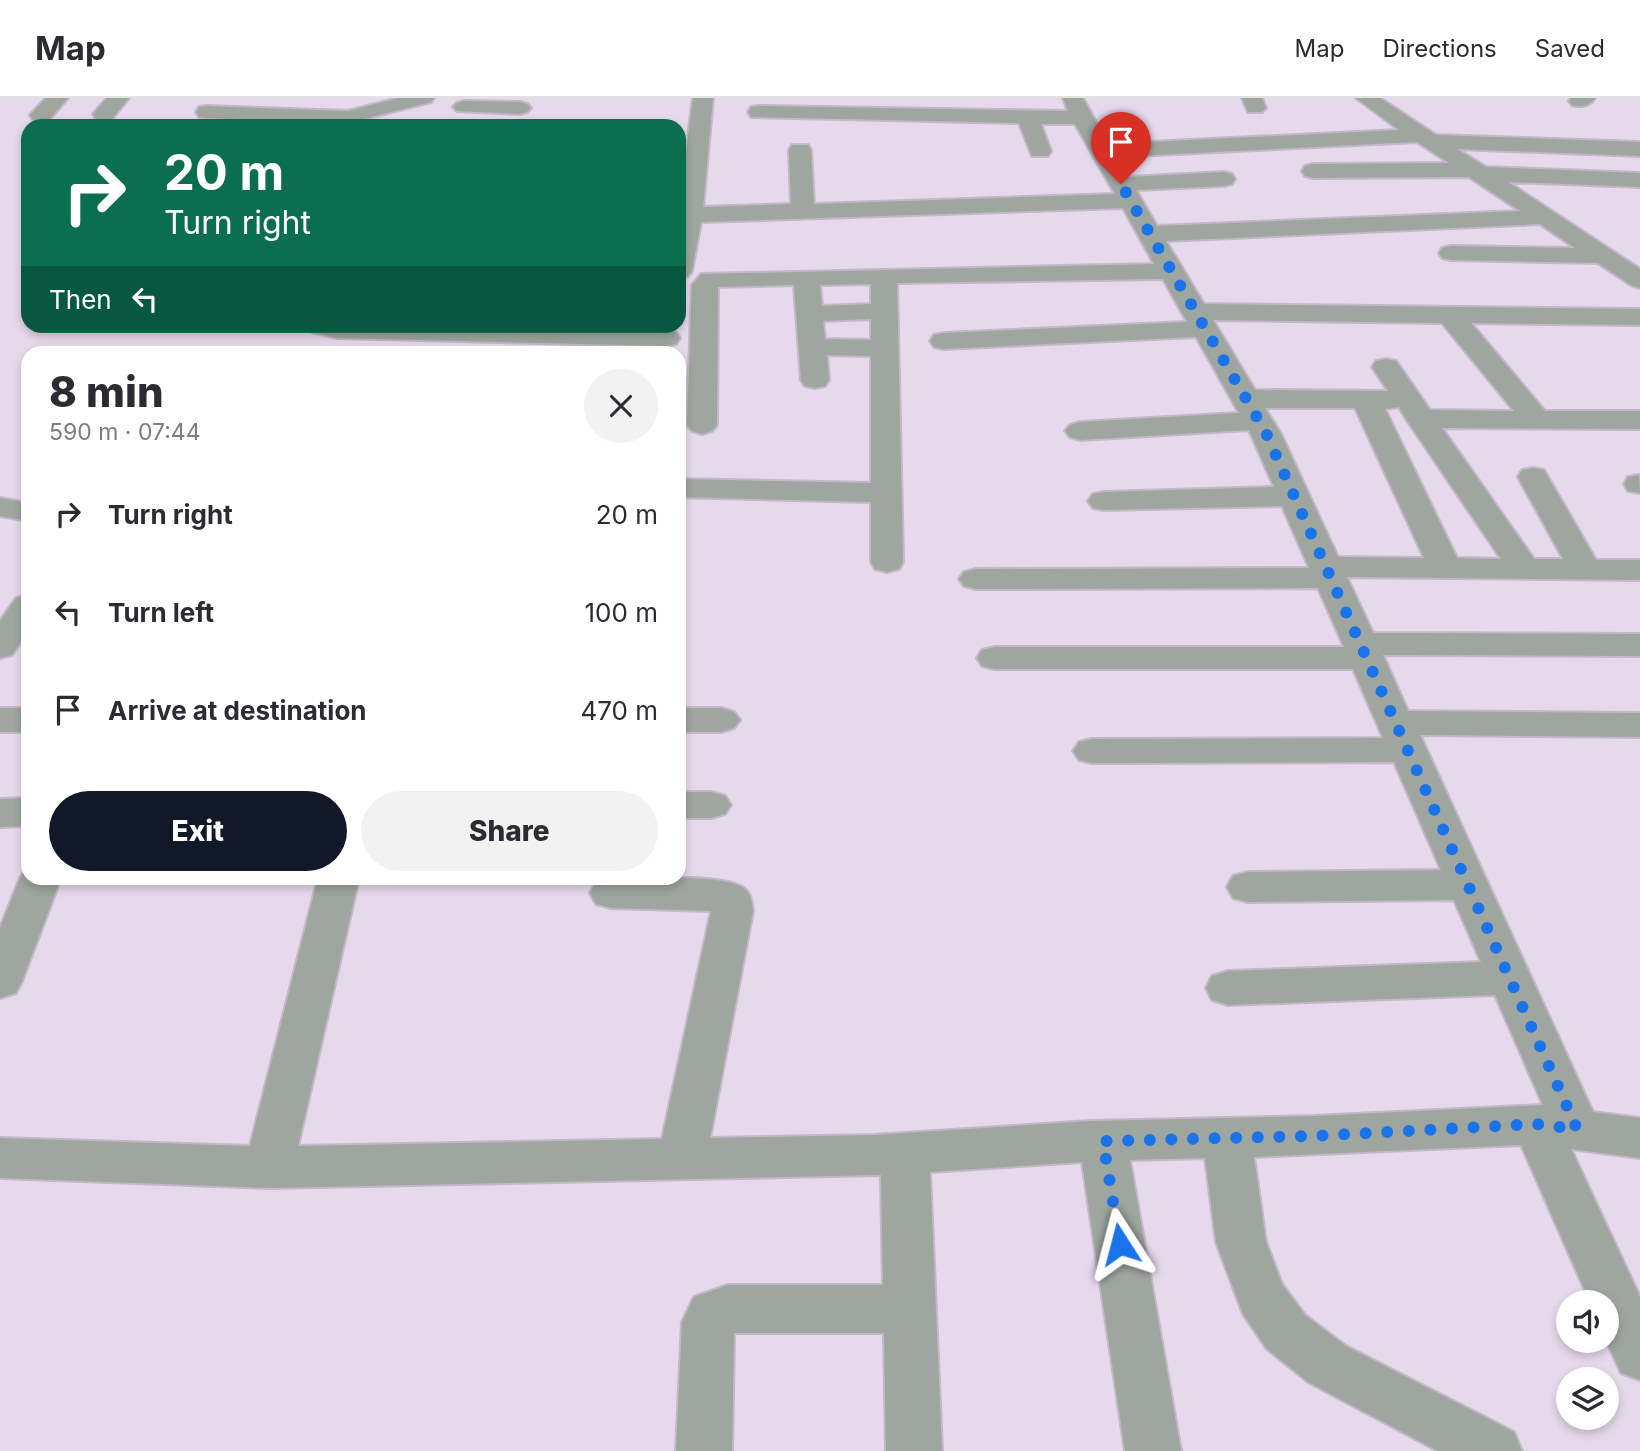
<!DOCTYPE html>
<meta charset="utf-8">
<style>
:root{--surface:#fff;--page:#f2f2f3;--text:#2b2b33;--muted:#7c7c81;--line:#e1e1e2;--accent:#111827}
body{margin:0;font-family:Inter,sans-serif;background:var(--page);color:var(--text);height:100vh;display:flex;flex-direction:column;font-size:26px;white-space:nowrap}
*{box-sizing:border-box;margin:0}
p{font-size:23px;color:var(--muted)}
.icon{flex:none;width:38px;height:38px;fill:none;stroke:currentColor;stroke-width:2;stroke-linecap:round;stroke-linejoin:round}
.map{position:relative;flex:1;overflow:hidden}
.panel{position:absolute;left:21px;top:248px;width:665px;height:539px;display:flex;flex-direction:column;background:var(--surface);border-radius:21px;box-shadow:0 4px 10px #0003}
.panel>*{flex:none}
.guide{position:absolute;left:21px;top:21px;width:665px;height:214px;border-radius:21px;box-shadow:0 4px 10px #0003;background:#0b6e4f;color:#fff;overflow:hidden}
.tools{position:absolute;left:1556px;top:1192px;display:grid;gap:14px}
.tools a{display:grid;place-items:center;width:63px;height:63px;border-radius:50%;background:var(--surface);box-shadow:0 4px 10px #0003;font-size:35px}
.pin{position:absolute;display:grid;place-items:center;width:60px;height:60px;color:#fff;margin:-72px -30px;border-radius:50% 50% 50% 0;rotate:-45deg;box-shadow:0 0 7px #0007}
.pin .icon{rotate:45deg}
.me{position:absolute;width:77px;margin:-38px;rotate:351deg;stroke-linejoin:round;filter:drop-shadow(0 0 5px #0008)}
.turn{display:flex;align-items:center;gap:24px;height:147px;padding:0 28px;font-size:32px}
.turn .icon{width:91px;height:91px;stroke-width:2.5}
.turn b{display:block;font-size:49px;line-height:60px}
.then{display:flex;align-items:center;height:66px;padding:0 28px;background:#0003;gap:14px;font-size:26px}
.round{display:grid;place-items:center;flex:none;width:74px;height:74px;border-radius:37px;background:var(--page)}
.summary{display:flex;align-items:center;justify-content:space-between;height:119px;padding:0 28px}
h1{font-size:42px;font-weight:800;line-height:52px}
.primary-button{display:flex;gap:14px;margin-top:auto;padding:14px 28px}
.primary-button a{flex:1;height:80px;border-radius:42px;background:var(--accent);color:#fff;font-size:28px;font-weight:800;line-height:80px;text-align:center}
.primary-button a+a{background:var(--page);color:var(--text)}
ul{padding:0;list-style:none}
li{display:flex;align-items:center;gap:21px;height:98px;padding:0 28px}
li div{flex:1}
li b{display:block;font-size:26px}
li em{font-style:normal}
header{display:flex;align-items:center;gap:42px;box-sizing:border-box;height:98px;padding:0 35px;background:var(--surface);border-bottom:2px solid var(--line)}
header strong{font-size:33px}
nav{display:flex;gap:38px;margin-inline-start:auto;font-size:24px}
.map>svg:first-child{display:block}
</style>
<header>
<strong>Map</strong>
<nav><a>Map</a><a>Directions</a><a>Saved</a></nav>
</header>
<div class="map">
<svg width="1640" height="1353" viewBox="0 0 1640 1353">
<rect width="100%" height="100%" fill="#e6d9eb"/>
<g fill="none" stroke-linecap="round" stroke-linejoin="round">
<defs>
<path id="minor" d="M46,0h22l-19,22h-16l-3,-5z
M107,0h22l-17,21h-16l-3,-5z
M399,0h35l-3,4 -83,21 -141,-5 -8,-1 -3,-5 3,-5 8,-1 141,5z
M693,0h20l-10,109 88,-3 -2,-54 3,-5h16l3,5 3,54 301,-10 -40,-70h-34l10,27 -3,5h-16l-13,-33 -268,-6 -3,-5 3,-5 8,-1 309,5 -5,-13h20l25,46 291,-14 -43,-32h24l56,37 204,7v14l-183,-7 29,18 154,6v14l-132,-5 132,87v19l-9,-3 -33,-22 -147,-3 -9,-2 -3,-5 3,-5 9,-2 124,2 -35,-24 -374,17 38,63 436,5v16l-169,-2 74,88h95v18l-198,-1 92,131h29l-45,-82 4,-7 11,-2 11,2 4,7 48,83h44v20l-293,-3 26,56 267,1v22l-257,-1 25,56 232,2v24l-220,-2 173,377 47,6v40l-69,-9 69,148v83l-19,-7 -15,-33v-38h-16l-69,-157 -267,12 12,85 16,42 23,31 41,31 168,86 8,19h-84l-130,-69 -41,-33 -24,-35 -27,-72 -11,-84 -75,2 51,291h-56l-43,-289 -152,10 12,279h-56l-2,-118h-150l-2,118h-56l6,-129 12,-25 34,-12h155l-2,-110 -612,13 -269,-10v-40l250,8 68,-268h41l-61,268 364,-7 49,-228 -100,-3 -15,-4 -6,-11 6,-11 13,-4c28,0 113,-4 133,9 9,5 10,15 11,24l-43,227 163,-3 217,-14 224,-5 229,-11 -48,-110 -267,10 -16,-5 -6,-12 6,-12 16,-5 253,-9 -27,-62 -206,2 -15,-4 -6,-11 6,-11 15,-4 193,-2 -47,-108 -302,1 -13,-3 -6,-9 6,-9 13,-3 291,-1 -30,-69h-358l-13,-3 -5,-8 5,-8 13,-3h349l-26,-59 -342,1 -12,-3 -5,-7 5,-7 12,-3 333,-1 -27,-62 -178,4 -11,-2 -5,-7 5,-7 11,-2 170,-5 -25,-57 -169,10 -10,-3 -5,-6 5,-6 10,-3 159,-9 -43,-76 -252,12 -10,-2 -4,-6 4,-6 10,-2 243,-11 -24,-43 -266,4 6,279 -4,7 -12,3 -12,-3 -4,-7v-60l-192,-5v-18l192,4v-127l-44,-1 2,25 -4,6 -10,2 -10,-2 -4,-6 -7,-95 -76,2 -1,138 -5,6 -10,3 -10,-3 -5,-6 5,-140 9,-11 453,-10 -31,-56 -422,14 -9,49 -4,5 -9,3v-73zM1417,44l32,21 -136,1 -8,2 -3,5 3,5 8,2 156,-1 51,34 -363,15 -21,-36 88,-4 8,-2 3,-5 -3,-5 -8,-2 -96,5 -12,-20zM871,186v20l-49,2 -2,-21zM871,221v21l-46,-1 -2,-18zM1213,222l229,3 72,88 -84,-1 -34,-49 -10,-2 -10,2 -4,6 16,24 -133,-1zM1399,309l7,12 95,140 -44,-1 -72,-149zM1265,310h90l69,150 -86,-1 -57,-123z
M1242,0h20l4,10 -4,4h-14z
M1571,0h24c-5,8 -14,10 -23,7l-3,-4z
M464,3l56,1 7,2 4,4 -4,4 -7,2 -63,-3 -4,-4 4,-4z
M308,228h177l181,4 10,2 4,6 -4,6 -10,2 -329,-8 -25,-6z
M1639,377l1,18 -12,-2 -4,-7 4,-7z
M0,400l28,5v18l-28,-5z
M28,497v36l-16,24 -12,3v-37l16,-23z
M0,610h28v24h-28z
M679,610h42l13,4 6,8 -6,8 -13,4h-42z
M679,694h32l14,4 6,9 -6,9 -14,4h-32z
M28,700v28l-28,1v-28z
M28,769v11h33l-39,103 -6,12 -16,5v-70l20,-50z"/>
</defs>
<!-- minor casing -->
<use href="#minor" stroke="#c3b8c8" stroke-width="4"/>
<!-- minor -->
<use href="#minor" fill="#9fa69f" fill-rule="evenodd"/>
</g>
<g fill="none" stroke-linecap="round" stroke-linejoin="round">
<!-- route -->
<path stroke="#1a73e8" stroke-width="12" stroke-dasharray="0 21.6" d="M1120,1146l-17,-103 211,-5 222,-12 41,5 -311,-696 -145,-249"/>
</g>
</svg>
<div class="tools">
<a><svg class="icon" aria-label="sound" viewBox="0 0 24 24"><path d="M4 9h4l5-4v14l-5-4H4zM17 9q2 3 0 6"/></svg></a>
<a><svg class="icon" aria-label="layers" viewBox="0 0 24 24"><path d="M12 4l9 5-9 5-9-5zM3 14l9 5 9-5"/></svg></a>
</div>
<div class="pin" style="left:1121px;top:86px;background:#d93025"><svg class="icon" aria-label="arrive" viewBox="0 0 24 24"><path d="M6 21V4h12l-3 4 3 4H6"/></svg></div>
<svg class="me" style="left:1120px;top:1146px" viewBox="-20 -20 40 40"><path d="M0-17L14 15 0 8-14 15z" fill="#1a73e8" stroke="#fff" stroke-width="4"/></svg>
<div class="guide">
<div class="turn"><svg class="icon" aria-label="right" viewBox="0 0 24 24"><path d="M7 20v-9h11M14 6l5 5-5 5"/></svg><div><b>20 m</b>Turn right</div></div>
<div class="then">Then<svg class="icon" aria-label="left" viewBox="0 0 24 24"><path d="M17 20v-9H6M10 6l-5 5 5 5"/></svg></div>
</div>
<section class="panel">
<div class="summary"><div><h1>8 min</h1><p>590 m · 07:44</p></div><a class="round"><svg class="icon" aria-label="close" viewBox="0 0 24 24"><path d="M6 6l12 12M18 6L6 18"/></svg></a></div>
<ul>
<li><svg class="icon" aria-label="right" viewBox="0 0 24 24"><path d="M7 20v-9h11M14 6l5 5-5 5"/></svg><div><b>Turn right</b></div><em>20 m</em></li>
<li><svg class="icon" aria-label="left" viewBox="0 0 24 24"><path d="M17 20v-9H6M10 6l-5 5 5 5"/></svg><div><b>Turn left</b></div><em>100 m</em></li>
<li><svg class="icon" aria-label="arrive" viewBox="0 0 24 24"><path d="M6 21V4h12l-3 4 3 4H6"/></svg><div><b>Arrive at destination</b></div><em>470 m</em></li>
</ul>
<div class="primary-button"><a>Exit</a><a>Share</a></div>
</section>
</div>
